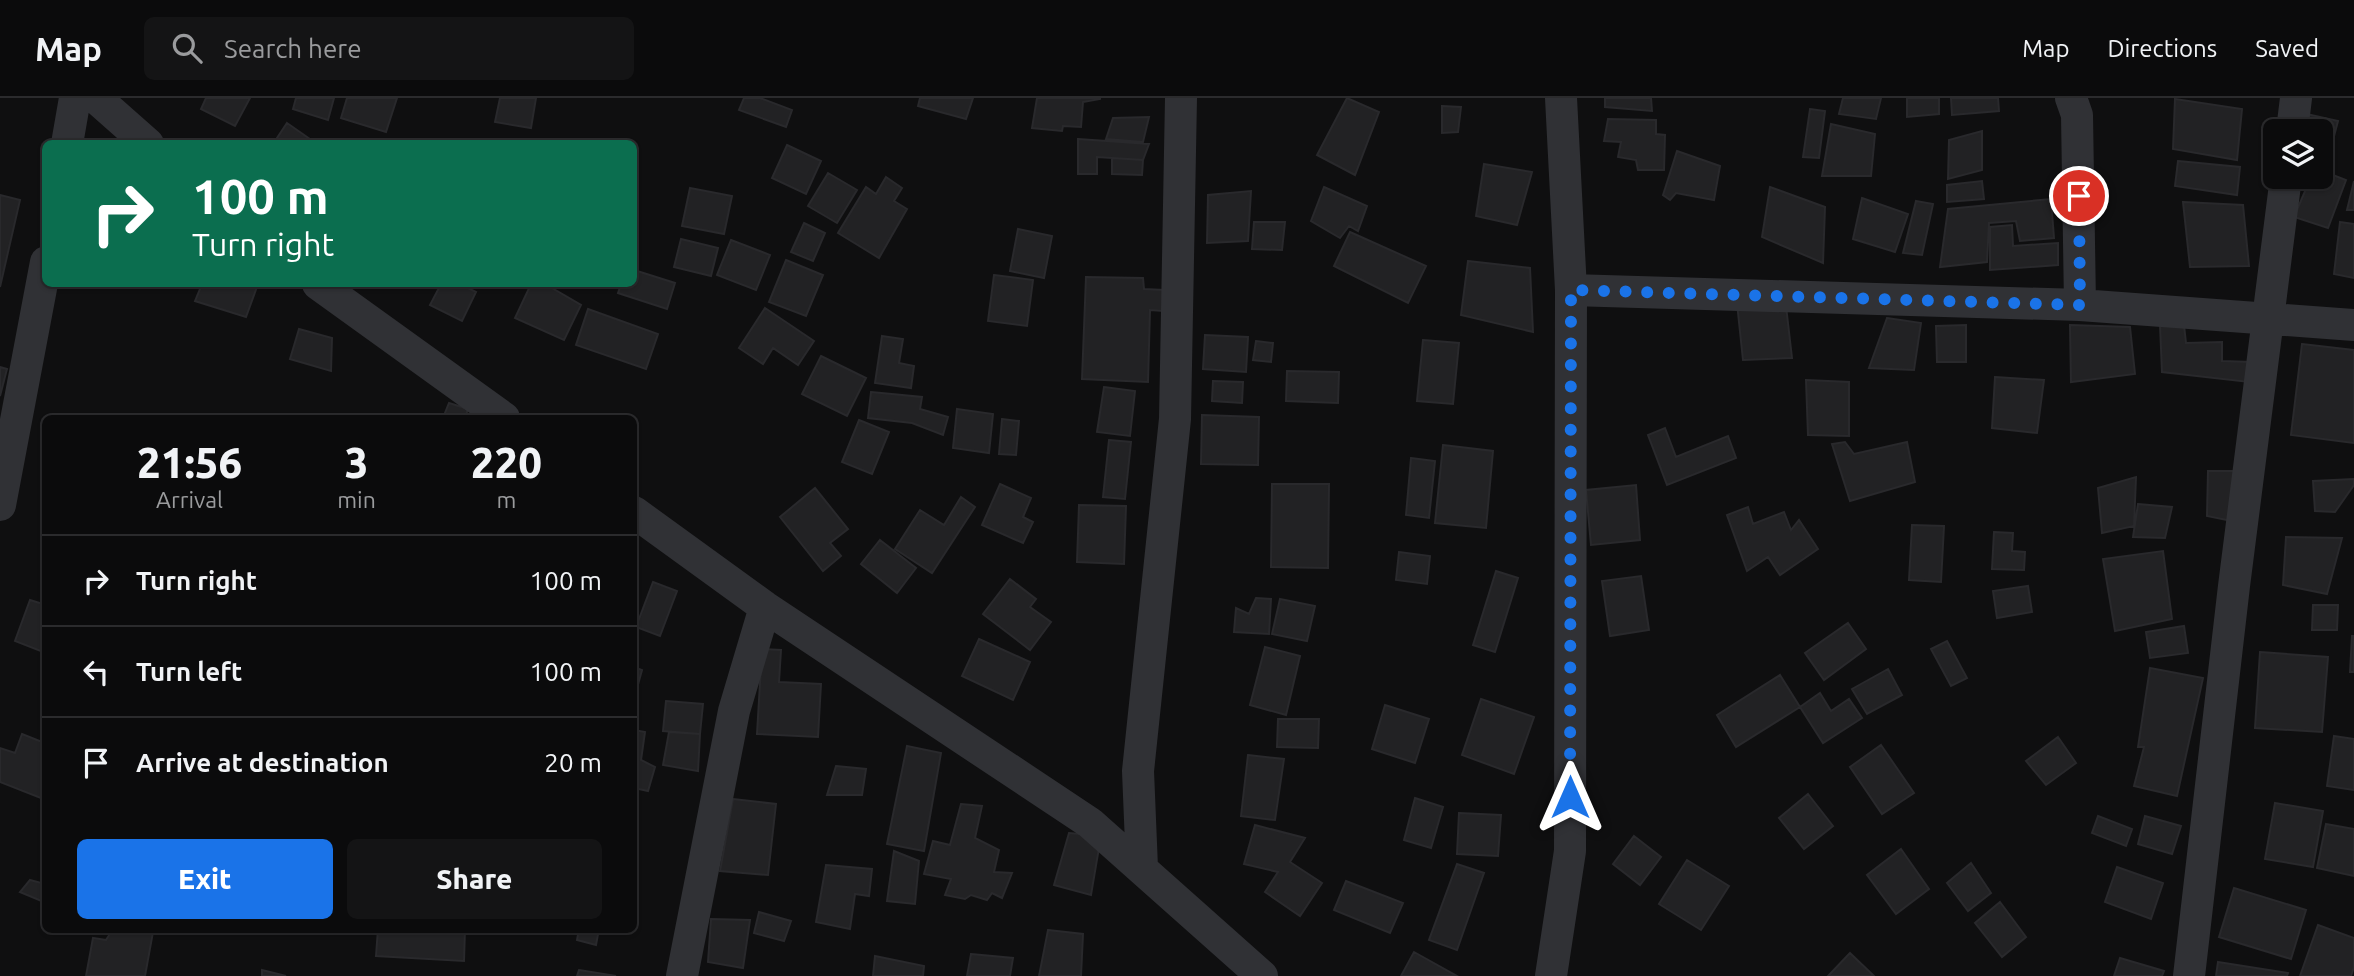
<!DOCTYPE html>
<style>
:root{--surface:#0b0b0c;--page:#141415;--text:#f1f3f6;--muted:#9a9b9d;--line:#2b2b2d;--accent:#1a73e8}
body{margin:0;font-family:Ubuntu,sans-serif;background:var(--page);color:var(--text);height:100vh;display:flex;flex-direction:column;font-size:26px;white-space:nowrap}
*{box-sizing:border-box;margin:0}
p{font-size:23px;color:var(--muted)}
.icon{flex:none;width:38px;height:38px;fill:none;stroke:currentColor;stroke-width:2;stroke-linecap:round;stroke-linejoin:round}
.map{position:relative;flex:1;overflow:hidden}
.panel{position:absolute;left:42px;top:317px;width:595px;height:518px;display:flex;flex-direction:column;background:var(--surface);border-radius:10px;box-shadow:0 2px 5px #0004,0 0 0 2px var(--line)}
.panel>*{flex:none}
.banner{position:absolute;left:42px;top:42px;width:595px;height:147px;border-radius:10px;box-shadow:0 2px 5px #0004,0 0 0 2px var(--line);background:#0b6e4f;color:#fff;overflow:hidden}
.fabs{position:absolute;left:2263px;top:21px;display:grid;gap:14px}
.fabs a{display:grid;place-items:center;width:70px;height:70px;border-radius:10px;background:var(--surface);box-shadow:0 2px 5px #0004,0 0 0 2px var(--line);font-size:35px}
.pin{position:absolute;display:grid;place-items:center;width:60px;height:60px;color:#fff;margin:-30px;border:4px solid #fff;border-radius:50%;box-shadow:0 2px 7px #0007}
.me{position:absolute;width:77px;margin:-38px;rotate:0deg;stroke-linejoin:round;filter:drop-shadow(0 0 5px #0008)}
.turn{display:flex;align-items:center;gap:24px;height:147px;padding:0 35px;font-size:32px}
.turn .icon{width:91px;height:91px;stroke-width:2.5}
.turn b{display:block;font-size:49px;line-height:60px}
.eta{display:flex;justify-content:space-evenly;align-items:center;height:119px;text-align:center}
.eta b{font-size:42px;font-weight:800;line-height:49px}
.button{display:flex;gap:14px;margin-top:auto;padding:14px 35px}
.button a{flex:1;height:80px;border-radius:10px;background:var(--accent);color:#fff;font-size:28px;font-weight:800;line-height:80px;text-align:center}
.button a+a{background:var(--page);color:var(--text)}
ul{padding:0;list-style:none}
li{display:flex;align-items:center;gap:21px;height:91px;padding:0 35px;border-top:2px solid var(--line)}
li div{flex:1}
li b{display:block;font-size:26px}
li em{font-style:normal}
header{display:flex;align-items:center;gap:42px;box-sizing:border-box;height:98px;padding:0 35px;background:var(--surface);border-bottom:2px solid var(--line)}
header strong{font-size:33px}
nav{display:flex;gap:38px;margin-inline-start:auto;font-size:24px}
.search{width:490px;height:63px;background:var(--page);display:flex;align-items:center;gap:18px;box-sizing:border-box;padding:0 24px;border-radius:10px;color:var(--muted);font-size:26px}
.map>svg:first-child{display:block}
</style>
<header>
<strong>Map</strong>
<div class="search"><svg class="icon" aria-label="search" viewBox="0 0 24 24"><circle cx="10" cy="10" r="6"/><path d="M15 15l6 6"/></svg>Search here</div>
<nav><a>Map</a><a>Directions</a><a>Saved</a></nav>
</header>
<div class="map">
<svg width="2354" height="878" viewBox="0 0 2354 878">
<rect width="100%" height="100%" fill="#0f0f10"/>
<!-- building -->
<path fill="#222224" stroke="#29292c" stroke-width="2" d="M206,0h44l-15,28 -34,-17z
M296,0h38l-6,22 -35,-11z
M347,0h50l-11,34 -45,-14z
M500,0h36l-5,30 -36,-6z
M744,0h16l32,12 -6,17 -47,-17z
M920,0h53l-7,21 -48,-13z
M1037,0h63v1l-17,3 -2,25 -18,-1 -1,5 -30,-3z
M1347,0l32,14 -24,63 -38,-20z
M1605,0h46l1,13 -47,-4z
M1843,0h38l-5,21 -37,-5z
M1907,0h32v16l-32,3z
M1951,0h47l1,13 -47,4z
M2175,1l67,10 -5,51 -64,-11z
M1442,8l19,1 -3,25 -16,1z
M1810,11l15,2 -6,47 -16,-1z
M2302,15l36,8 -10,38 -8,-2v-26h-20z
M1149,19l-6,25 -37,-3 7,-21z
M1608,21l48,1v14l9,1 -1,35h-26l-2,-10 -18,-3 3,-15 -17,-1z
M287,25l30,21h-44z
M1831,26l44,10 -4,42h-49z
M1982,33v39l-34,9 1,-39z
M1078,41l71,5 -6,16 -46,-3v17h-19z
M787,47l34,16 -15,33 -34,-16z
M1677,53l43,15 -6,34 -38,-7 -6,7 -7,-5z
M1112,60l31,2 -1,15 -30,-1z
M2178,63l62,6 -3,28 -62,-9z
M1484,66l48,8 -15,53 -41,-9z
M2320,72l26,10 -18,48 -34,-11 17,-40h9z
M828,75l29,17 -20,33 -29,-17z
M886,79l16,11 -8,13 13,8 -28,49 -41,-25 28,-46 10,7z
M1982,83l2,18 -37,3v-17z
M2354,83v29h-7z
M1324,89l43,19 -9,25 -9,-5 -9,12 -29,-17z
M1770,89l55,20 -2,56 -61,-26z
M690,90l42,8 -8,38 -42,-8z
M1251,93l-3,50 -41,2 1,-48z
M0,97l20,5 -20,87z
M1862,100l46,16 -13,38 -42,-13z
M2051,101l3,39 -34,3 -4,-20 -27,2 -2,39 -47,5 8,-58z
M1916,103l17,3 -11,51 -19,-2z
M2183,104l60,3 6,61 -59,1z
M1254,124h31l-3,28 -30,-1z
M2340,124l14,2v54l-20,-4z
M804,125l21,10 -12,28 -22,-9z
M2012,127l1,21 45,-3v22l-68,5v-43z
M1018,131l34,7 -8,42 -34,-7z
M1350,134l76,34 -18,37 -74,-37z
M681,141l37,9 -7,28 -37,-9z
M731,142l39,15 -14,35 -39,-15z
M786,162l37,15 -17,41 -37,-14z
M1468,163l62,7 3,64 -72,-17z
M634,172l41,13 -8,26 -49,-16 3,-9h13z
M994,177l39,5 -6,46 -39,-5z
M1086,179l57,1 1,11 20,1 -1,21 -13,-1 -2,72 -66,-3z
M202,186h56l-12,33 -51,-16z
M441,186h19l16,8 -14,29 -32,-16z
M531,186h14l36,21 -17,35 -49,-22z
M1737,205l49,3 6,52 -49,2z
M765,210l49,33 -16,24 -25,-17 -10,16 -24,-16z
M588,211l70,25 -12,35 -70,-24z
M1887,220l34,5 -7,47 -45,-2z
M1966,227v37h-29l-1,-36z
M2070,227l60,2 5,47 -64,8z
M2160,227h24l2,18 36,-1v19l30,1 -3,20 -87,-10z
M299,231l33,9 -1,33 -41,-12z
M1205,237l43,2 -2,35 -43,-3z
M882,238l21,3 -4,24 15,3 -3,22 -36,-5z
M1423,242l36,3 -6,61 -36,-3z
M1256,243l17,2 -2,19 -18,-2z
M2302,246l52,6v93l-63,-8z
M821,258l45,22 -19,38 -45,-22z
M0,269l7,2 -7,27z
M1287,273l52,1 -1,31 -52,-2z
M1995,279l49,3 -7,53 -45,-5z
M1806,282l43,2v54l-41,-1z
M1213,283l30,1 -1,21 -30,-2z
M1104,289l31,4 -5,45 -33,-4z
M871,294l51,5 -2,12 28,8 -5,18 -31,-12 -44,-5z
M449,305l19,6 -3,9h-22z
M957,311l36,5 -4,39 -36,-5z
M1202,317l57,2 -1,48 -57,-1z
M1002,321l17,2 -3,34 -17,-1z
M859,322l30,12 -17,42 -30,-12z
M1665,330l11,29 52,-21 8,22 -69,27 -19,-50z
M1109,342l22,2 -6,57 -22,-2z
M1845,344l9,12 53,-12 8,40 -65,19 -18,-57z
M1443,347l50,6 -7,77 -51,-5z
M1411,360l24,3 -6,57 -23,-3z
M2208,373h28l-4,50 -25,-5z
M2136,379l-2,49 -32,7 -4,-45z
M2354,381v6l-19,27 -20,-1 -2,-30z
M1000,386l31,14 -8,19 10,5 -10,21 -41,-18z
M1272,386h57l-1,84 -57,-1z
M1636,387l4,55 -49,5 -5,-55z
M815,390l33,41 -18,14 11,13 -18,15 -43,-54z
M961,399l14,10 -43,66 -37,-24 25,-39 24,15z
M2138,406l34,3 -7,31 -32,-1z
M1079,407l47,1 -2,58 -47,-2z
M1748,409l5,17 31,-12 7,18 8,-10 19,29 -38,26 -12,-18 -21,14 -20,-56z
M1912,427l32,1 -3,56 -32,-2z
M1994,434l19,1 -1,18 13,1 -1,18 -32,-1z
M2286,439l56,1 -15,56 -44,-9z
M880,442l36,28 -19,25 -36,-29z
M2163,453l9,68 -57,12 -12,-72z
M1399,454l31,4 -3,28 -31,-4z
M1496,473l22,7 -23,74 -22,-7z
M1641,478l8,54 -39,6 -8,-55z
M1010,481l26,20 -6,8 21,15 -21,28 -47,-36z
M653,484l24,9 -17,45 -24,-9z
M2028,488l4,26 -35,6 -4,-27z
M1256,500l15,1 -2,35 -35,-2 2,-24 13,6z
M1280,501l35,7 -8,35 -35,-7z
M30,502l16,5v48l-31,-12z
M2313,507h25l-1,25h-25z
M1848,525l18,26 -42,31 -19,-27z
M2184,528l4,27 -38,5 -4,-26z
M2352,538h2v36h-4z
M979,541l51,23 -17,38 -51,-24z
M1947,543l20,37 -16,8 -20,-37z
M1265,549l35,9 -14,59 -36,-10z
M762,551l19,1 -2,32 42,2 -3,53 -61,-3z
M2260,554l68,5 -6,75 -67,-4z
M634,569l8,3 -8,29z
M2150,570l53,10 -26,118 -43,-10 10,-39h-6z
M1888,571l14,26 -35,19 -15,-25z
M1780,577l20,32 -64,40 -19,-32z
M1820,595l11,18 18,-12 13,19 -39,25 -23,-36z
M1481,601l53,18 -20,57 -52,-19z
M666,603l37,3 -3,30 -37,-3z
M1385,607l44,14 -14,44 -43,-14z
M1278,621h41l-1,29 -41,-1z
M634,632l11,2 -4,28 14,7 -7,24 -14,-3z
M669,634l31,2 -2,37 -35,-6z
M22,636l20,8 4,-8v66l-46,-18v-34l15,5z
M2334,638l20,3v51l-27,-4z
M2058,639l18,26 -30,22 -20,-24z
M1881,647l33,48 -32,21 -32,-47z
M907,648l34,7 -17,98 -37,-7z
M1248,657l36,4 -9,61 -34,-4z
M836,668l30,3 -4,26h-35z
M1808,696l25,32 -29,23 -25,-31z
M1415,700l28,9 -12,41 -27,-8z
M733,701l43,5 -8,71 -48,-4z
M2275,705l48,8 -10,56 -48,-8z
M961,706l21,2 -7,32 24,12 -5,22 18,1 -10,25 -10,-5 -5,7 -16,-5 -6,4 -20,-4 6,-16 -27,-5 9,-33 17,4z
M1459,715l42,2 -3,41 -41,-2z
M2098,718l34,13 -6,17 -34,-13z
M2145,718l36,10 -9,28 -34,-10z
M2326,726l28,5v47l-37,-8z
M1255,727l50,13 -15,24 32,21 -22,33 -35,-24 13,-20 -34,-8z
M1069,735l32,3 -10,59 -37,-10z
M1634,738l27,21 -21,28 -27,-21z
M1901,751l28,40 -33,25 -29,-39z
M894,753l25,10 -4,43 -28,-3z
M1687,762l42,26 -28,44 -42,-26z
M1971,765l20,30 -23,18 -21,-28z
M1457,766l27,9 -27,77 -28,-10z
M826,767l46,4 -3,27 -14,-2 -5,35 -34,-7z
M2117,769l46,16 -12,36 -46,-17z
M30,782l15,4 -1,18 -24,-10z
M1346,783l57,22 -13,30 -56,-23z
M2234,790l72,22 -15,49 -72,-22z
M2000,804l26,35 -24,20 -27,-34z
M759,814l32,9 -7,20 -30,-8z
M711,821l39,1 -7,48 -35,-6z
M2318,827l36,13v29l-3,9h-51z
M113,831l40,3 -8,44h-59l7,-38 13,2z
M378,831h87l-1,32 -88,-5z
M579,831h20l-3,16 -19,-5z
M1048,832l35,4 -2,42h-42z
M1414,854l43,24h-56z
M1850,855l24,23h-46z
M971,856l42,4 -3,18h-43z
M875,858l49,10 -1,10h-50z
M2120,860l44,13 -2,5h-48z
M2218,864l70,11 -1,3h-71z
M262,872l24,6h-24z
M579,872l37,6h-39z"/>
<g fill="none" stroke-linecap="round" stroke-linejoin="round">
<!-- minor -->
<path stroke="#303135" stroke-width="32" d="M96,0l52,46
M2071,0l6,17 3,190
M2292,33l4,-33
M67,46l8,-46
M318,186l186,134
M1571,192l509,15 274,20
M0,407l46,-243
M634,414l131,95 325,216 172,153
M1142,770l-4,-97 37,-352 6,-321
M682,878l52,-265 31,-104
M1551,878l19,-125 1,-561 -10,-192
M2189,878l45,-390 52,-409"/>
</g>
<g fill="none" stroke-linecap="round" stroke-linejoin="round">
<!-- route -->
<path stroke="#1a73e8" stroke-width="12" stroke-dasharray="0 21.6" d="M1570,699l1,-507 509,15 -1,-109"/>
</g>
</svg>
<div class="fabs">
<a><svg class="icon" aria-label="layers" viewBox="0 0 24 24"><path d="M12 4l9 5-9 5-9-5zM3 14l9 5 9-5"/></svg></a>
</div>
<div class="pin" style="left:2079px;top:98px;background:#d93025"><svg class="icon" aria-label="arrive" viewBox="0 0 24 24"><path d="M6 21V4h12l-3 4 3 4H6"/></svg></div>
<svg class="me" style="left:1570px;top:699px" viewBox="-20 -20 40 40"><path d="M0-17L14 15 0 8-14 15z" fill="#1a73e8" stroke="#fff" stroke-width="4"/></svg>
<div class="banner">
<div class="turn"><svg class="icon" aria-label="right" viewBox="0 0 24 24"><path d="M7 20v-9h11M14 6l5 5-5 5"/></svg><div><b>100 m</b>Turn right</div></div>
</div>
<section class="panel">
<div class="eta">
<div><b>21:56</b><p>Arrival</p></div>
<div><b>3</b><p>min</p></div>
<div><b>220</b><p>m</p></div>
</div>
<ul>
<li><svg class="icon" aria-label="right" viewBox="0 0 24 24"><path d="M7 20v-9h11M14 6l5 5-5 5"/></svg><div><b>Turn right</b></div><em>100 m</em></li>
<li><svg class="icon" aria-label="left" viewBox="0 0 24 24"><path d="M17 20v-9H6M10 6l-5 5 5 5"/></svg><div><b>Turn left</b></div><em>100 m</em></li>
<li><svg class="icon" aria-label="arrive" viewBox="0 0 24 24"><path d="M6 21V4h12l-3 4 3 4H6"/></svg><div><b>Arrive at destination</b></div><em>20 m</em></li>
</ul>
<div class="button"><a>Exit</a><a>Share</a></div>
</section>
</div>
